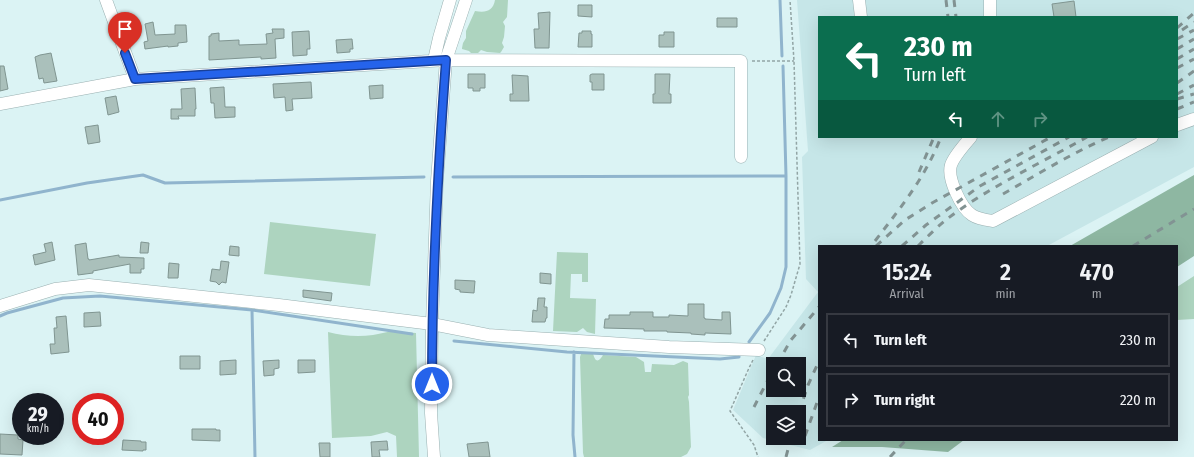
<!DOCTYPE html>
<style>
:root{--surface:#171b24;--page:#20242c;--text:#f1f3f6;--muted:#9ea1a6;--line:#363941}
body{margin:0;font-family:"Fira Sans Condensed",sans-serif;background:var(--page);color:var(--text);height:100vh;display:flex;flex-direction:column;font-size:15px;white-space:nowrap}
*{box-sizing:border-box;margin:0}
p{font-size:13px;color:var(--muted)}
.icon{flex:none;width:22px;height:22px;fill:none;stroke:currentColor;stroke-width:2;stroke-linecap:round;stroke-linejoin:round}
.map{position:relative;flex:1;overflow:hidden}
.sheet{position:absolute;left:818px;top:245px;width:360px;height:196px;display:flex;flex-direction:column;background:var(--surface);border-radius:0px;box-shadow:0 4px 16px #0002}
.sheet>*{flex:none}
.hud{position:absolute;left:818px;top:16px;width:360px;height:122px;border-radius:0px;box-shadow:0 4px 16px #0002;background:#0b6e4f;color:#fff;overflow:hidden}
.tools{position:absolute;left:766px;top:357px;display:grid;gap:8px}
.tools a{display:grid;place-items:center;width:40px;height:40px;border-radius:0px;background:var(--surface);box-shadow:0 4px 16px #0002;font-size:20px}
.speed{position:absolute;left:12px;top:393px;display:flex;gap:8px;font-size:20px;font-weight:700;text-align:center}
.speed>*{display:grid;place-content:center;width:52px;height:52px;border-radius:50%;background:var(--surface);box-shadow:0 4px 16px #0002;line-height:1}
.speed small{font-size:10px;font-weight:400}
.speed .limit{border:6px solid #d22;background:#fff;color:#111}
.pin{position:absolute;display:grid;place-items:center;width:34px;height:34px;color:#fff;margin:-41px -17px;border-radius:50% 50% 50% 0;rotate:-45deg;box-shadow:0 0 4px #0007}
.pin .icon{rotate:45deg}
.me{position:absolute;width:44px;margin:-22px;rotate:0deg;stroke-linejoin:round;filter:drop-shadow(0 0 3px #0008)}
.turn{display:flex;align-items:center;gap:14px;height:84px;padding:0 20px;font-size:18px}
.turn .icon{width:52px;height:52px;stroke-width:2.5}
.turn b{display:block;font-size:28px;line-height:34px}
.lanes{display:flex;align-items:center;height:38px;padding:0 20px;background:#0003;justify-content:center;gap:20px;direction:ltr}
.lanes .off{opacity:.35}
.eta{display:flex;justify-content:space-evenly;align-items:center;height:68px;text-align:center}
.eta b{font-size:24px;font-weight:600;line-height:28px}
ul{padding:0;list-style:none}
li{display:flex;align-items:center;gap:12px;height:54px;margin:0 8px 6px;padding:0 12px;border:2px solid var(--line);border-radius:0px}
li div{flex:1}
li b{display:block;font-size:15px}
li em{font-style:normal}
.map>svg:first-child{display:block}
</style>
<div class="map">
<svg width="1194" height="457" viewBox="0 0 1194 457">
<rect width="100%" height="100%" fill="#dbf3f4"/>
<!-- built -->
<path fill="#c6e6e8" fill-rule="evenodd" d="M797,0h397v167l-147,79h-228v194h9l-18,10 -47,-12 -30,-28 23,-55 12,4 50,-67 -12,-13 -4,-122 6,-6zM819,17h358v120h-358zM773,364h26v26h-26zM773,412h26v26h-26z"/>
<!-- green -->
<path fill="#add4bf" d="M495,0h13l-1,17 -4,5 2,4 -1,11 -2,6 2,4 -3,5 -1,1 -13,-1 -6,-2 -3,3h-7l-2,-2 -7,-2v-1l1,-5 3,-5v-7l9,-20c11,2 18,0 20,-11z
M270,222l106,12 -6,52 -106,-12z
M557,252l31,1v29h-6v-8h-11l-1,24 26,1 -1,35 -8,-2 -4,-4 -6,4 -24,-1z
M1194,276v43l-17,1v-33z
M392,331l24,2 3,124h-22l-1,-21 -9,-4 -16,4 -39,2 -4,-106c15,4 30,5 45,3 7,-1 13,-3 19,-4z
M586,353h7c2,10 6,9 10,2l33,2 8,5 1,10h6l1,-8 22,1 9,-4 5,2 1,32 -1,2 1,5 2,45 -4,7 -6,3h-97l-1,-4 -3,-96 1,-3z"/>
<!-- forest -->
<path fill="#8eb7a2" d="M1194,175v81l-17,11v-21h-107z
M843,440h121l-16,12 -66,-5h-50z"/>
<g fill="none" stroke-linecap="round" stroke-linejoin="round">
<!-- stream -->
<path stroke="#90b4cd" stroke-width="3" d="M780,0l2,56
M453,177l333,-1
M0,200l87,-17 56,-8 22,8 259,-6
M252,310l3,147
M0,316l7,-3 56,-15 37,-2 152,14 160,24
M454,341l113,11 153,7 19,-2v-1
M749,342l21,-29 11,-25 5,-21v-91l-3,-110
M574,352l-1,83 2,22"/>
</g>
<!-- building -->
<path fill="#aac0bb" stroke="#809591" d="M1074,1l2,16h-22l-2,-13z
M578,5h14v12l-14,-1z
M550,12l-1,36h-14l-1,-19h5l-1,-16z
M717,18h20v9h-20z
M153,22l2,13 20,-1v-9h11l1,17 -9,1v3l-10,1v-1l-23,3 -1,-7 4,-1 -3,-17z
M272,29h12v9l-9,1 1,19 -15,1v-2l-52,3v-24h2v-2l8,-1v8l20,-1v5l28,-1 -1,-10 7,-1z
M309,31l1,18h-3v6l-14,1 -1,-24z
M582,31h9v3h1v13h-14l1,-14h3z
M664,32h10v15h-15v-12h5z
M352,39l1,10h-3v3l-13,1 -1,-13z
M51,53l6,28 -13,2 -1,-5 -4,1 -4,-22 5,-2z
M0,66h4l4,23 -8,2z
M468,74h17v14h-5v3h-7v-3h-5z
M592,74h12v16h-12v-8h-2v-7z
M655,74h15l-1,20h2v9h-18v-9h2z
M512,75l16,1 1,25h-19v-7h3z
M311,82l1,16 -20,1 1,11 -7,1 -1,-14 -11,1 -1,-14z
M383,85v13l-13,1 -1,-13z
M224,87l1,20h10v10l-20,1 -1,-15h-3l-1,-15z
M195,88l1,21h-1v7h-17l1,3h-8v-10h11l-1,-20z
M116,96l3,16 -11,3 -3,-17z
M98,125l2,17 -12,2 -3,-17z
M52,242l3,18 -20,5 -2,-10 13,-3 -2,-8z
M141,242l8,1 -1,10h-8z
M86,243l2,16h1v1l30,-5v2l25,1v11h-3v4h-11v-9l-37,7v2l-15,2 -3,-30z
M230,246l9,1v9l-10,-1z
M221,261l8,1 -3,21 -4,-1 -3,3 -3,-3 -6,-1 2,-12 8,1z
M169,263l10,1 -1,14h-10z
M540,273l11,1v10l-11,-1z
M455,280l20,1 -1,12 -14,-1v-2l-5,-1z
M303,290l29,3 -1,8 -28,-4z
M538,298h7l-1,9h3v11h-1l-1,4h-13l1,-12 4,1z
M688,304h16v14h1v1l17,1v-8h8l1,22 -26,-1v2l-14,-1v-1l-24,-1v-1h-23v-2l-40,-1 1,-9h4v-4h21v-3h23v5h16v-2l19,1z
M100,312l1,14 -17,1v-14z
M66,316l3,36 -18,2 -1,-10h5l-1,-16h3l-1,-11z
M180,356h20v13h-20z
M236,360v14l-16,1v-14z
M279,360v8l-5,1v6l-10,1 -1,-15z
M298,360h17v12l-17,1z
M192,429h24v1h4v11l-28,-1z
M0,434l18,1v4l5,1 -1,15 -22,-1z
M34,436h10v8h-11z
M123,440l18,1v1h5v8h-3v1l-21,-1z
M387,441l1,9h-9l1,7h-8l-1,-15z
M488,442l2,15h-21l-2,-13z
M319,443h11v14h-10z"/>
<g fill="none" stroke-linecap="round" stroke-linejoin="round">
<defs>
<path id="minor" d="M106,0l29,79
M859,0l2,17
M990,0v17
M434,60l5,-22 11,-38
M0,104l135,-25 311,-19 295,1v96
M1177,125l17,-6
M971,137c-6,7 -17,19 -20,28 -4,13 10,43 21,50 6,4 14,5 21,6l159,-84
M0,306l55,-17 34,-4 190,20 153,19 56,11 181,12 90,3
M434,457l-3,-44 1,-89 5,-143 9,-121 20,-60"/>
</defs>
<!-- minor casing -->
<use href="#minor" stroke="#9ab0b1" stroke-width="13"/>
<!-- path -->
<path stroke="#92a5a5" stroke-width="1.5" stroke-dasharray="3 2" stroke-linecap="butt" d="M752,61h42
M764,341l22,-34 5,-12 9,-31 -6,-203 -4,-61
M753,360l-4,8 -19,43 24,34 4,12"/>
<!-- minor -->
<use href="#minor" stroke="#fff" stroke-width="12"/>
<!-- rail -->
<path stroke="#829393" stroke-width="3" stroke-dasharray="7 7" stroke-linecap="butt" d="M946,0l2,17
M954,0l2,17
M1177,28l17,-15
M1182,30l12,-8
M1177,39l17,-9
M1177,49l17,-10
M1177,59l17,-10
M1177,68l17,-9
M1177,83l17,-12
M1177,94l17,-9
M1177,99l17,-5
M1177,109l17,-7
M919,172l15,-35
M1003,194c35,-20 69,-41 106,-57
M875,241c26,-34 50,-63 66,-104
M876,246l29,-26 27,-17 119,-66
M902,246l24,-21 54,-39 89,-49
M918,246c9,-9 19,-19 29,-27 42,-32 94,-56 140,-82
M1133,246l61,-37
M777,364l14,-24 28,-33
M754,407l19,-37
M799,412l9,-27 11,-24
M805,436l14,-39
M786,457l5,-19
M890,457l16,-17"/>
</g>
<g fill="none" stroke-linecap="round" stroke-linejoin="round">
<defs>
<path id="route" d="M125,53l10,26 311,-19c-8,107 -14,215 -14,324"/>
</defs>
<!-- route casing -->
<use href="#route" stroke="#184099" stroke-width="10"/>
<!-- route -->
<use href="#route" stroke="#2563eb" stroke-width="7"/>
</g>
</svg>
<div class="tools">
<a><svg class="icon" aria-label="search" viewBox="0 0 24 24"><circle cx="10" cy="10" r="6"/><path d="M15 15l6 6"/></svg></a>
<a><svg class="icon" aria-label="layers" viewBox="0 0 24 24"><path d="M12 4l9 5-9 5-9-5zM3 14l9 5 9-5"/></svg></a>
</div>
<div class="speed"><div>29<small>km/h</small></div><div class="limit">40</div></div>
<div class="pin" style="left:125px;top:53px;background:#d93025"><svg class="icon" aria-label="arrive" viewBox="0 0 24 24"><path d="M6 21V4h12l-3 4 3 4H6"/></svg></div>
<svg class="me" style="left:432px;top:384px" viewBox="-20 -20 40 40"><circle r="17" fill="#2563eb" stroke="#fff" stroke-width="3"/><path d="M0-11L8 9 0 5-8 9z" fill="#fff"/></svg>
<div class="hud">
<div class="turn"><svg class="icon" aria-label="left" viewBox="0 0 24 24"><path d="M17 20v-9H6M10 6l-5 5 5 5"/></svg><div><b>230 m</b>Turn left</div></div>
<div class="lanes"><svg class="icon" aria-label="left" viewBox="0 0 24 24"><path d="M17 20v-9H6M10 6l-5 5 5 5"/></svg><svg class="icon off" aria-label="ahead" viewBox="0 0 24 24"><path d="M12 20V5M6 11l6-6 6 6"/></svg><svg class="icon off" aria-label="right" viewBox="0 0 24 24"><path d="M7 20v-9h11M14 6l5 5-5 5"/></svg></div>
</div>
<section class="sheet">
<div class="eta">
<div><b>15:24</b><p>Arrival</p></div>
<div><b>2</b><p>min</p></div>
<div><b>470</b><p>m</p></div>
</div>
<ul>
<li><svg class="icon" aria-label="left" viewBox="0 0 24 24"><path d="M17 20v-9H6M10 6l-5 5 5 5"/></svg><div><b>Turn left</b></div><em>230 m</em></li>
<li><svg class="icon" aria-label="right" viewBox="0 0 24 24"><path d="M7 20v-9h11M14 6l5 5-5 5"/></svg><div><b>Turn right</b></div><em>220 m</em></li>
</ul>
</section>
</div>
